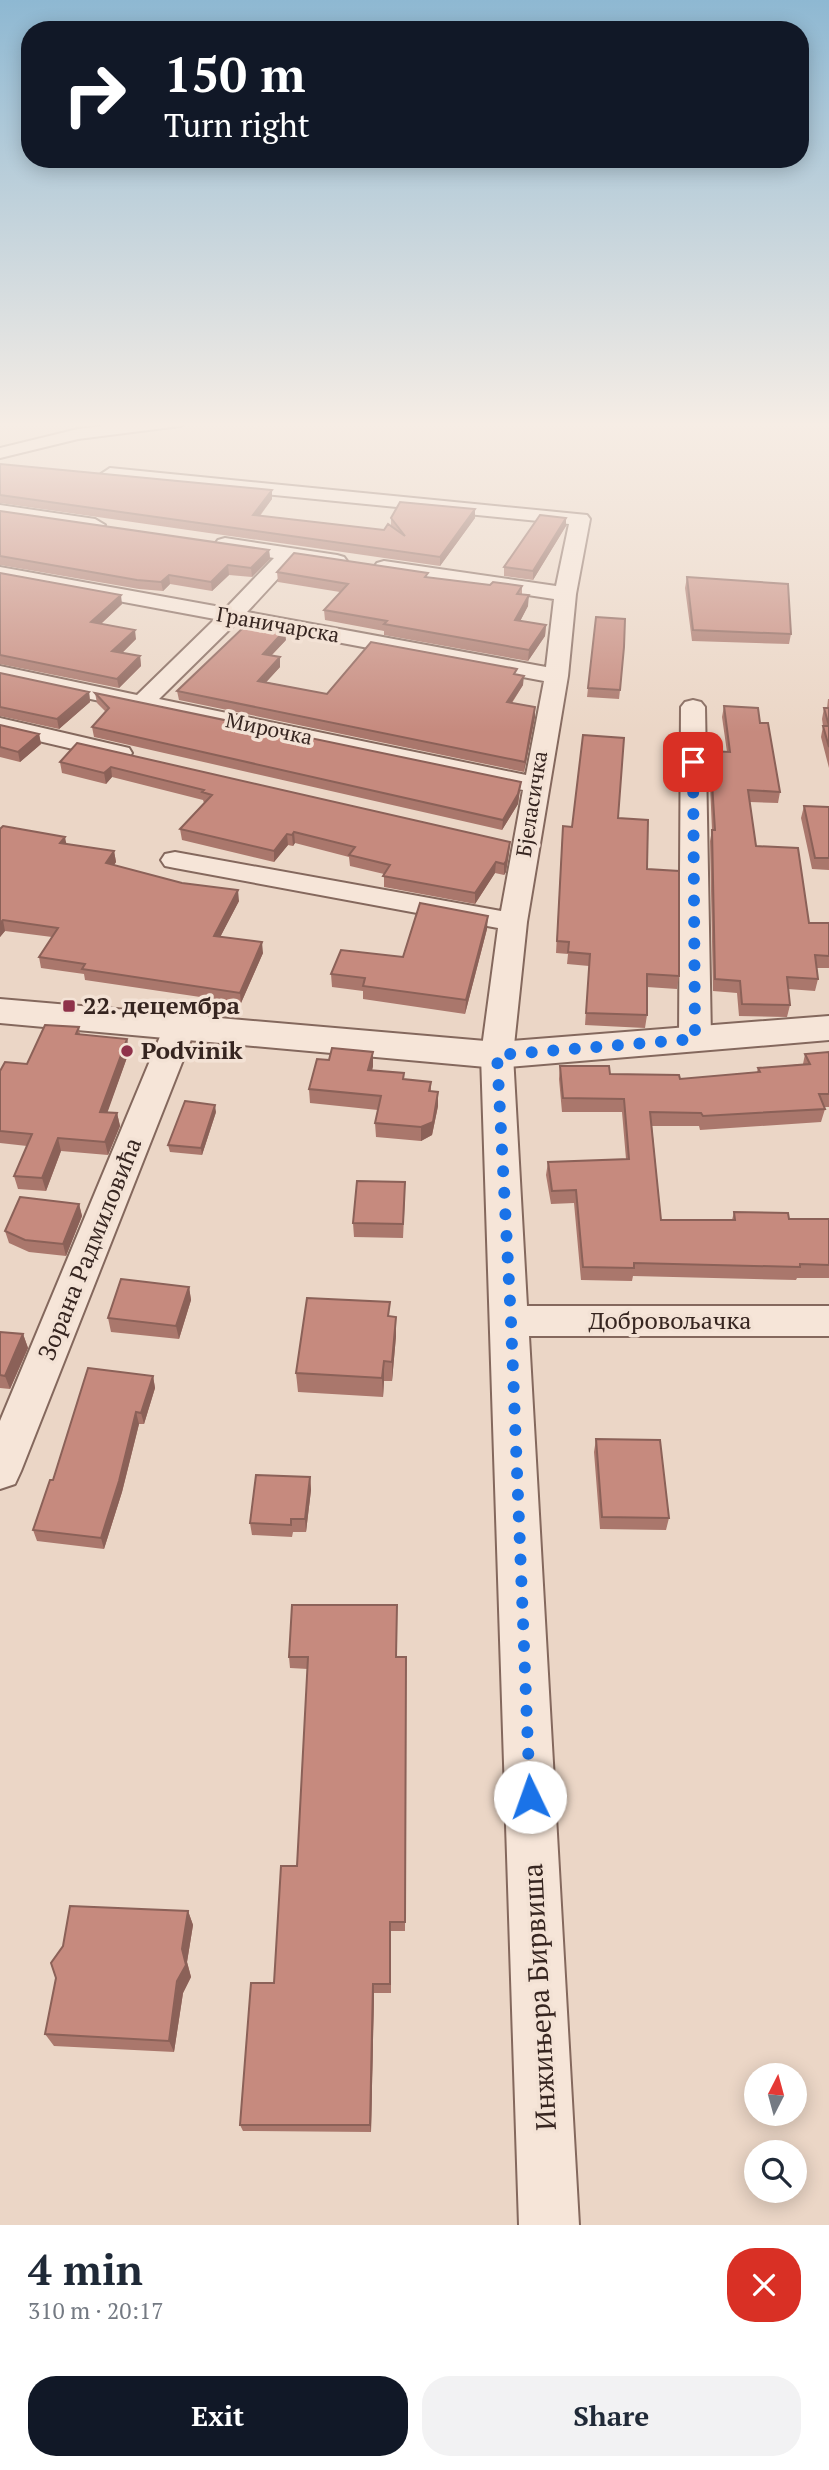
<!DOCTYPE html>
<meta charset="utf-8">
<style>
:root{--surface:#fff;--page:#f2f2f3;--text:#1f2937;--muted:#747a83;--accent:#111827}
body{margin:0;font-family:"PT Serif",serif;background:var(--page);color:var(--text);height:100vh;display:flex;flex-direction:column;font-size:26px;white-space:nowrap}
*{box-sizing:border-box;margin:0}
p{font-size:23px;color:var(--muted)}
.icon{flex:none;width:38px;height:38px;fill:none;stroke:currentColor;stroke-width:2;stroke-linecap:round;stroke-linejoin:round}
.map{position:relative;height:2225px;overflow:hidden}
.sheet{display:flex;flex-direction:column;background:var(--surface);flex:1}
.sheet>*{flex:none}
.top-card{position:absolute;left:21px;top:21px;width:788px;height:147px;border-radius:28px;box-shadow:0 4px 18px #0003;background:#111827;color:#fff;overflow:hidden}
.needle{width:46px;rotate:6deg}
.buttons{position:absolute;left:744px;top:2063px;display:grid;gap:14px}
.buttons a{display:grid;place-items:center;width:63px;height:63px;border-radius:50%;background:var(--surface);box-shadow:0 4px 18px #0003;font-size:35px}
.pin{position:absolute;display:grid;place-items:center;width:60px;height:60px;color:#fff;margin:-30px;border-radius:14px;box-shadow:0 4px 10px #0006}
.me{position:absolute;width:77px;margin:-38px;rotate:357deg;stroke-linejoin:round;filter:drop-shadow(0 0 5px #0008)}
.turn{display:flex;align-items:center;gap:24px;height:147px;padding:0 28px;font-size:32px}
.turn .icon{width:91px;height:91px;stroke-width:2.5}
.turn b{display:block;font-size:49px;line-height:60px}
.round{display:grid;place-items:center;flex:none;width:74px;height:74px;border-radius:28px;background:var(--page)}
.overview{display:flex;align-items:center;justify-content:space-between;height:119px;padding:0 28px}
h1{font-size:42px;font-weight:600;line-height:52px}
.button{display:flex;gap:14px;margin-top:auto;padding:14px 28px}
.button a{flex:1;height:80px;border-radius:28px;background:var(--accent);color:#fff;font-size:28px;font-weight:600;line-height:80px;text-align:center}
.button a+a{background:var(--page);color:var(--text)}
.map>svg:first-child{display:block}
</style>
<div class="map">
<svg width="829" height="2225" viewBox="0 0 829 2225">
<rect width="100%" height="100%" fill="#ebd6c6"/>
<g fill="none" stroke-linecap="round" stroke-linejoin="round">
<defs>
<path id="minor" d="M143,421h46l-9,5 -102,13 -78,19v-10l78,-19z
M110,468l477,47 3,4 -14,75 -8,82 -41,246 -14,133 14,251h302v30h-300l50,889h-60l-38,-1170 17,-127 -323,-60 -10,-2 -4,-6 4,-6 10,-2 326,59 22,-121 -523,-110v-14l137,29 78,-76 -215,-40v-12l226,41 48,-50 -56,-10 -3,-4 3,-4 7,-2 112,17 7,2 3,4 -3,4 -7,2 -43,-6 -47,51 299,55 8,-68 -170,-26 -7,-2 -3,-4 3,-4 7,-2 172,25 13,-62 -466,-46 -2,-4zM236,623l308,58 -18,94 -367,-76z
M0,505l95,14 10,6 -10,6 -95,-14z
M693,700l8,2 4,5 6,332 -5,7 -11,4 -11,-4 -5,-7 2,-332 4,-5z
M0,718l129,30 3,5 -3,5 -9,2 -120,-28z
M180,1017l11,3 5,7 -175,444 -6,13 -15,5v-68l164,-394 5,-7z"/>
<path id="tertiary" d="M0,999l497,43 332,-26v24l-332,28 -497,-45z"/>
</defs>
<!-- minor casing -->
<use href="#minor" stroke="#84685d" stroke-width="4"/>
<!-- tertiary casing -->
<use href="#tertiary" stroke="#84685d" stroke-width="4"/>
<!-- minor -->
<use href="#minor" fill="#f6e5d8" fill-rule="evenodd"/>
<!-- tertiary -->
<use href="#tertiary" fill="#f6e5d8" fill-rule="evenodd"/>
</g>
<!-- wall -->
<path fill="#aa776c" d="M0,464l272,26v9l-12,17 124,14 7,-3v-9h84l-35,48 -440,-63z
M0,511l269,39 1,9 -18,18 -23,-2 -17,16 -42,-7 -7,7 -24,-2 -139,-24z
M566,518v8l-33,54 -29,-4v-9z
M277,572l151,5 62,8 32,1v9l6,11 -8,15 26,4 -1,11 -17,25 -144,-26v-4l-59,-11 -1,-10 16,-18 -62,-10z
M0,573l122,31 -21,20 35,15 -14,14 18,3 1,10 -22,22 -119,-24z
M687,577l104,57 -2,10 -97,-3 -7,-53z
M596,617l24,73 -1,9 -32,-2z
M286,640l-15,16 9,11 -14,15 61,12 190,-19 6,10 -11,18 23,14 -11,55 -345,-72 -2,-9z
M0,673l89,19 1,10 -31,27 -59,-13z
M95,693l426,89 -3,22 -16,26 -408,-93 -2,-10 14,-15 -9,-9z
M828,699h1v69l-8,-31 2,-11 -1,-7 2,-11h3z
M724,706l36,17 20,69 -2,11 -28,-1 6,44 53,77h20v45h-12l1,11 -3,12 -27,-2 2,16 -3,12 -48,-1 -2,-23 -24,-2 -3,-150 2,-11 -3,-68 1,-11 17,1 -5,-35z
M0,725l39,9 2,10 -21,18 -20,-5z
M77,743l433,99 -1,11 -3,19 -2,3 -9,-2 -20,31 -91,-17v-13l-34,-8 -1,-9 -54,-14 -2,3 -5,-1 -14,17 -92,-22 -2,-11 24,-26 -1,-3 -91,-23 -6,7 -44,-11 -2,-11z
M804,806l25,1v63l-17,-1 -11,-51z
M618,818l29,51 32,107 -2,13 -30,-2v28l-2,13 -60,-3 4,-59 -22,-2 1,-10 -12,-1 6,-115 10,-11z
M0,829l67,15 47,7 2,11 -2,3 125,36 -19,36 43,16 -22,50 -156,-23 -1,-6 -43,-6 -2,-11 13,-20 -47,-6 -5,6z
M487,929l-22,85 -102,-15v-8l-31,-4 -1,-13 72,-17z
M79,1027l1,8 47,4 2,13 -22,60 10,1 3,13 -12,29 -47,-4 -15,40 -28,-2 -4,-13 13,-30 -27,-3v-72l27,-7z
M373,1052v14l-1,4 32,3v6l27,3v9l7,15 -6,29 -11,6 -45,-4 -1,-14 3,-13 -68,-7 -1,-14 20,-29z
M829,1052v55h-5l1,2 -4,13 -121,8 -1,-4h-47l9,94h71l2,-8 55,7h40v59h-32l-1,2 -163,-4 -1,5 -51,-1 -7,-77 -23,1 -5,-29 2,-13 78,-3 -4,-47h-60l-3,-33 1,-13 50,8 70,5 77,-7 1,-4 45,-4 2,-10z
M216,1112l-14,43 -32,-3 -2,-7z
M405,1196l-2,42 -49,-1 -1,-14z
M79,1204l3,12 -16,40 -37,-4 -20,-9 -4,-12z
M189,1287l2,13 -12,39 -68,-7 -3,-14z
M390,1316l6,1v19l-4,45h-8l-1,16 -85,-5 -2,-19z
M0,1332l23,2 5,14 -18,41 -10,-1z
M153,1376l2,12 -11,36h-5l-17,68 -18,57 -67,-8 -4,-11 20,-50z
M596,1439l73,79 -3,12 -66,-1 -6,-77z
M310,1477l1,13 -5,42h-13l-1,5 -40,-2 -2,-12z
M289,1657h117l-1,274h-14v62h-17l-3,139 -128,-1 -3,-6 34,-142 23,-117 11,-197 -18,-1z
M188,1911l5,14 -6,37 4,15 -8,16 -9,59 -120,-6 -9,-12z"/>
<!-- shaded-wall -->
<path fill="#8b6158" d="M272,490v9l-19,25v-9z
M475,509v9l-35,48v-9z
M566,518v8l-33,54v-9z
M269,550l1,9 -18,18 -1,-9z
M228,565l1,10 -17,16 -1,-9z
M169,575l1,9 -7,7 -2,-9z
M121,595l1,9 -30,28 -1,-10z
M529,595l-1,11 -13,25v-11z
M546,625l-1,11 -17,25 1,-11z
M135,630l1,9 -22,22 -2,-10z
M285,630l1,10 -22,23 -1,-9z
M140,656l1,10 -22,22 -2,-9z
M280,657v10l-21,23 -1,-9z
M524,676l-1,9 -17,26 1,-9z
M89,692l1,10 -31,27 -2,-10z
M535,707v10l-11,55 1,-10z
M39,734l2,10 -21,18 -2,-10z
M111,767l1,10 -6,7 -2,-11z
M521,782l-3,22 -16,26 1,-10z
M294,832l1,11 -2,3 -1,-11z
M287,834l1,11 -14,17v-11z
M65,837l2,10 -7,-4z
M510,842l-1,11 -3,19 -2,3v-11z
M114,851l2,11 -8,12 -2,-11z
M496,862l-1,11 -20,31v-11z
M238,890l1,11 -24,46 -1,-11z
M488,916l-1,13 -22,85 1,-14z
M3,920l2,11 -5,6v-14z
M262,942l1,11 -22,50 -1,-10z
M127,1039l2,13 -26,73 -3,-13z
M373,1052v14l-4,18 -1,-14z
M438,1092v14l-6,29 -11,6v-14z
M215,1105l1,7 -14,43 -1,-7z
M117,1113l3,13 -12,29 -3,-13z
M58,1138l3,13 -15,40 -4,-13z
M79,1204l3,12 -16,40 -3,-12z
M189,1287l2,13 -12,39 -3,-13z
M396,1317v19l-4,45v-19z
M23,1334l5,14 -18,41 -5,-13z
M384,1361v20l-1,16 -1,-19z
M153,1376l2,12 -11,36 -3,-11z
M136,1412l3,12 -17,68 -18,57 -3,-11z
M310,1477l1,13 -5,42 -1,-13z
M188,1911l5,14 -6,37 4,15 -8,16 -9,59 -5,-11z
M373,1984l1,9 -3,139 -1,-7z"/>
<!-- building -->
<path fill="#c68a7e" stroke="#8b6158" stroke-width="2" d="M0,464l272,26 -19,25 131,15 4,-6 17,12 -14,-18 9,-16 75,7 -35,48 -440,-62z
M0,511l269,39 -18,18 -23,-3 -17,17 -42,-7 -8,7 -24,-2 -137,-24z
M540,515l26,3 -33,53 -29,-4z
M294,553l134,20 -3,4 65,8 3,-3 29,4 -5,8 12,1 -14,25 31,5 -17,25 -145,-26 3,-3 -63,-11 24,-26 -71,-12z
M0,573l121,22 -30,27 44,8 -23,21 28,5 -23,23 -117,-24z
M687,577l101,7 3,50 -98,-4z
M596,617l29,2 -1,28 -4,43 -32,-2z
M247,624l38,6 -22,24 17,3 -22,24 69,13 44,-52 146,27 -3,5 10,2 -17,26 28,5 -10,55 -348,-71z
M0,673l89,19 -32,27 -57,-12z
M95,693l426,89 -3,12 -15,26 -411,-93 17,-19z
M724,706l34,2 2,15h8l12,69 -32,-2 8,56 42,2 11,75h20v33l-14,-1 3,24 -31,-2 3,28 -48,-1 -2,-23 -25,-2 -3,-149h3l-5,-79 20,1z
M824,708h5v39l-6,-21h6z
M0,725l39,9 -21,18 -18,-5z
M583,735l41,3 -6,80 30,2 -1,49 32,2v105l-32,-2v41l-61,-2 4,-59 -22,-2 1,-10 -12,-1 6,-115 9,1z
M77,743l433,99 -4,19 -2,3 -8,-2 -21,31 -92,-17 7,-11 -41,-10 6,-8 -61,-15 -2,3 -5,-1 -13,17 -94,-22 32,-34 -10,-3 2,-2 -93,-23 -7,6 -44,-11z
M804,806l25,1v51h-14z
M3,826l62,11 -5,6 54,8 -8,12 76,20 56,7 -24,46 48,6 -22,51 -158,-24 3,-5 -46,-7 19,-29 -55,-8 -3,3v-94z
M420,903l68,13 -22,84 -103,-14 2,-8 -34,-4 10,-24 62,7z
M45,1025l34,2 -3,7 51,5 -27,73 17,1 -12,29 -47,-4 -16,40 -28,-2 18,-42 -32,-3v-60l5,-9 22,2z
M332,1048l41,4 -5,18 36,3 -1,6 28,3 -2,9 9,1 -5,30 -12,5 -46,-4 6,-27 -72,-7 8,-30 12,1z
M829,1052v42h-10l6,15 -122,7 -2,-3 -51,-1 11,108h74l-1,-8 54,1 1,6h40v46l-29,-1v3l-166,-4v5l-51,-1 -7,-77 -24,1 -4,-29 81,-3 -5,-60 -61,-1 -3,-32h49l1,8 69,1 1,4 80,-7 -2,-4 52,-4 -5,-10z
M185,1101l30,4 -14,43 -33,-3z
M357,1181l48,1 -2,42 -50,-1z
M20,1197l59,7 -16,40 -38,-4 -20,-9z
M121,1279l68,8 -13,39 -68,-8z
M307,1298l83,4 -2,14 8,1 -4,45 -8,-1 -2,17 -86,-5z
M0,1332l23,2 -18,42 -5,-1z
M88,1368l65,8 -12,37 -5,-1 -17,69 -18,57 -68,-8 17,-50h3z
M596,1439l64,1 9,78 -67,-1z
M256,1475l54,2 -5,42h-14v6l-41,-2z
M292,1605h105l-1,52h10l-1,265h-15v62h-17l-3,141h-130l11,-142h23l7,-117h16l11,-209h-19z
M70,1906l118,5 -6,38 4,16 -9,16 -8,60 -124,-7 11,-56 -5,-15 12,-17z"/>
<!-- sky -->
<linearGradient id="sky" x2="0" y2="1"><stop stop-color="#8eb8d2"/><stop offset="0.58" stop-color="#f6ede5"/><stop offset="1" stop-color="#f6ede5" stop-opacity="0"/></linearGradient>
<rect width="829" height="732" fill="url(#sky)"/>
<g fill="none" stroke-linecap="round" stroke-linejoin="round">
<!-- route -->
<path stroke="#1a73e8" stroke-width="12" stroke-dasharray="0 21.6" d="M530,1797l-19,-476 -14,-266 198,-16 -2,-277"/>
</g>
<!-- markers -->
<g fill="#8f324a" stroke="#f3e2d5" stroke-width="2.5">
<rect x="62" y="999" width="14" height="14" rx="3.5"/>
<circle cx="127" cy="1051" r="7"/>
</g>
<g text-anchor="middle" stroke-width="7" stroke-linejoin="round" paint-order="stroke">
<!-- far-street labels -->
<g font-size="21" fill="#362520" stroke="#f3e2d5">
<text transform="translate(278 625) rotate(10)" y="7">Граничарска</text>
<text transform="translate(269 729) rotate(12)" y="7">Мирочка</text>
<text transform="translate(532 804) rotate(-81)" y="7">Бјеласичка</text>
</g>
<!-- poi labels -->
<g font-size="24" font-weight="bold" fill="#362520" stroke="#f3e2d5" text-anchor="start">
<text x="83" y="1014">22. децембра</text>
<text x="141" y="1059">Podvinik</text>
</g>
<!-- street labels -->
<g font-size="24" fill="#362520" stroke="#f3e2d5">
<text transform="translate(90 1249) rotate(-68)" y="8">Зорана Радмиловића</text>
<text x="670" y="1329">Добровољачка</text>
</g>
<!-- near-street labels -->
<g font-size="28" fill="#362520" stroke="#f3e2d5">
<text transform="translate(539 1997) rotate(-93)" y="10">Инжињера Бирвиша</text>
</g>
</g>
</svg>
<div class="buttons">
<a><svg class="needle" viewBox="-14 -14 28 28"><path d="M0-13l5 13h-10z" fill="#e53935"/><path d="M0 13l5-13h-10z" fill="#747a83"/></svg></a>
<a><svg class="icon" aria-label="search" viewBox="0 0 24 24"><circle cx="10" cy="10" r="6"/><path d="M15 15l6 6"/></svg></a>
</div>
<div class="pin" style="left:693px;top:762px;background:#d93025"><svg class="icon" aria-label="arrive" viewBox="0 0 24 24"><path d="M6 21V4h12l-3 4 3 4H6"/></svg></div>
<svg class="me" style="left:530px;top:1797px" viewBox="-20 -20 40 40"><circle r="19" fill="#fff"/><path d="M0-13L10 11 0 6-10 11z" fill="#1a73e8"/></svg>
<div class="top-card">
<div class="turn"><svg class="icon" aria-label="right" viewBox="0 0 24 24"><path d="M7 20v-9h11M14 6l5 5-5 5"/></svg><div><b>150 m</b>Turn right</div></div>
</div>
</div>
<section class="sheet">
<div class="overview"><div><h1>4 min</h1><p>310 m · 20:17</p></div><a class="round" style="background:#d93025;color:#fff"><svg class="icon" aria-label="close" viewBox="0 0 24 24"><path d="M6 6l12 12M18 6L6 18"/></svg></a></div>
<div class="button"><a>Exit</a><a>Share</a></div>
</section>
